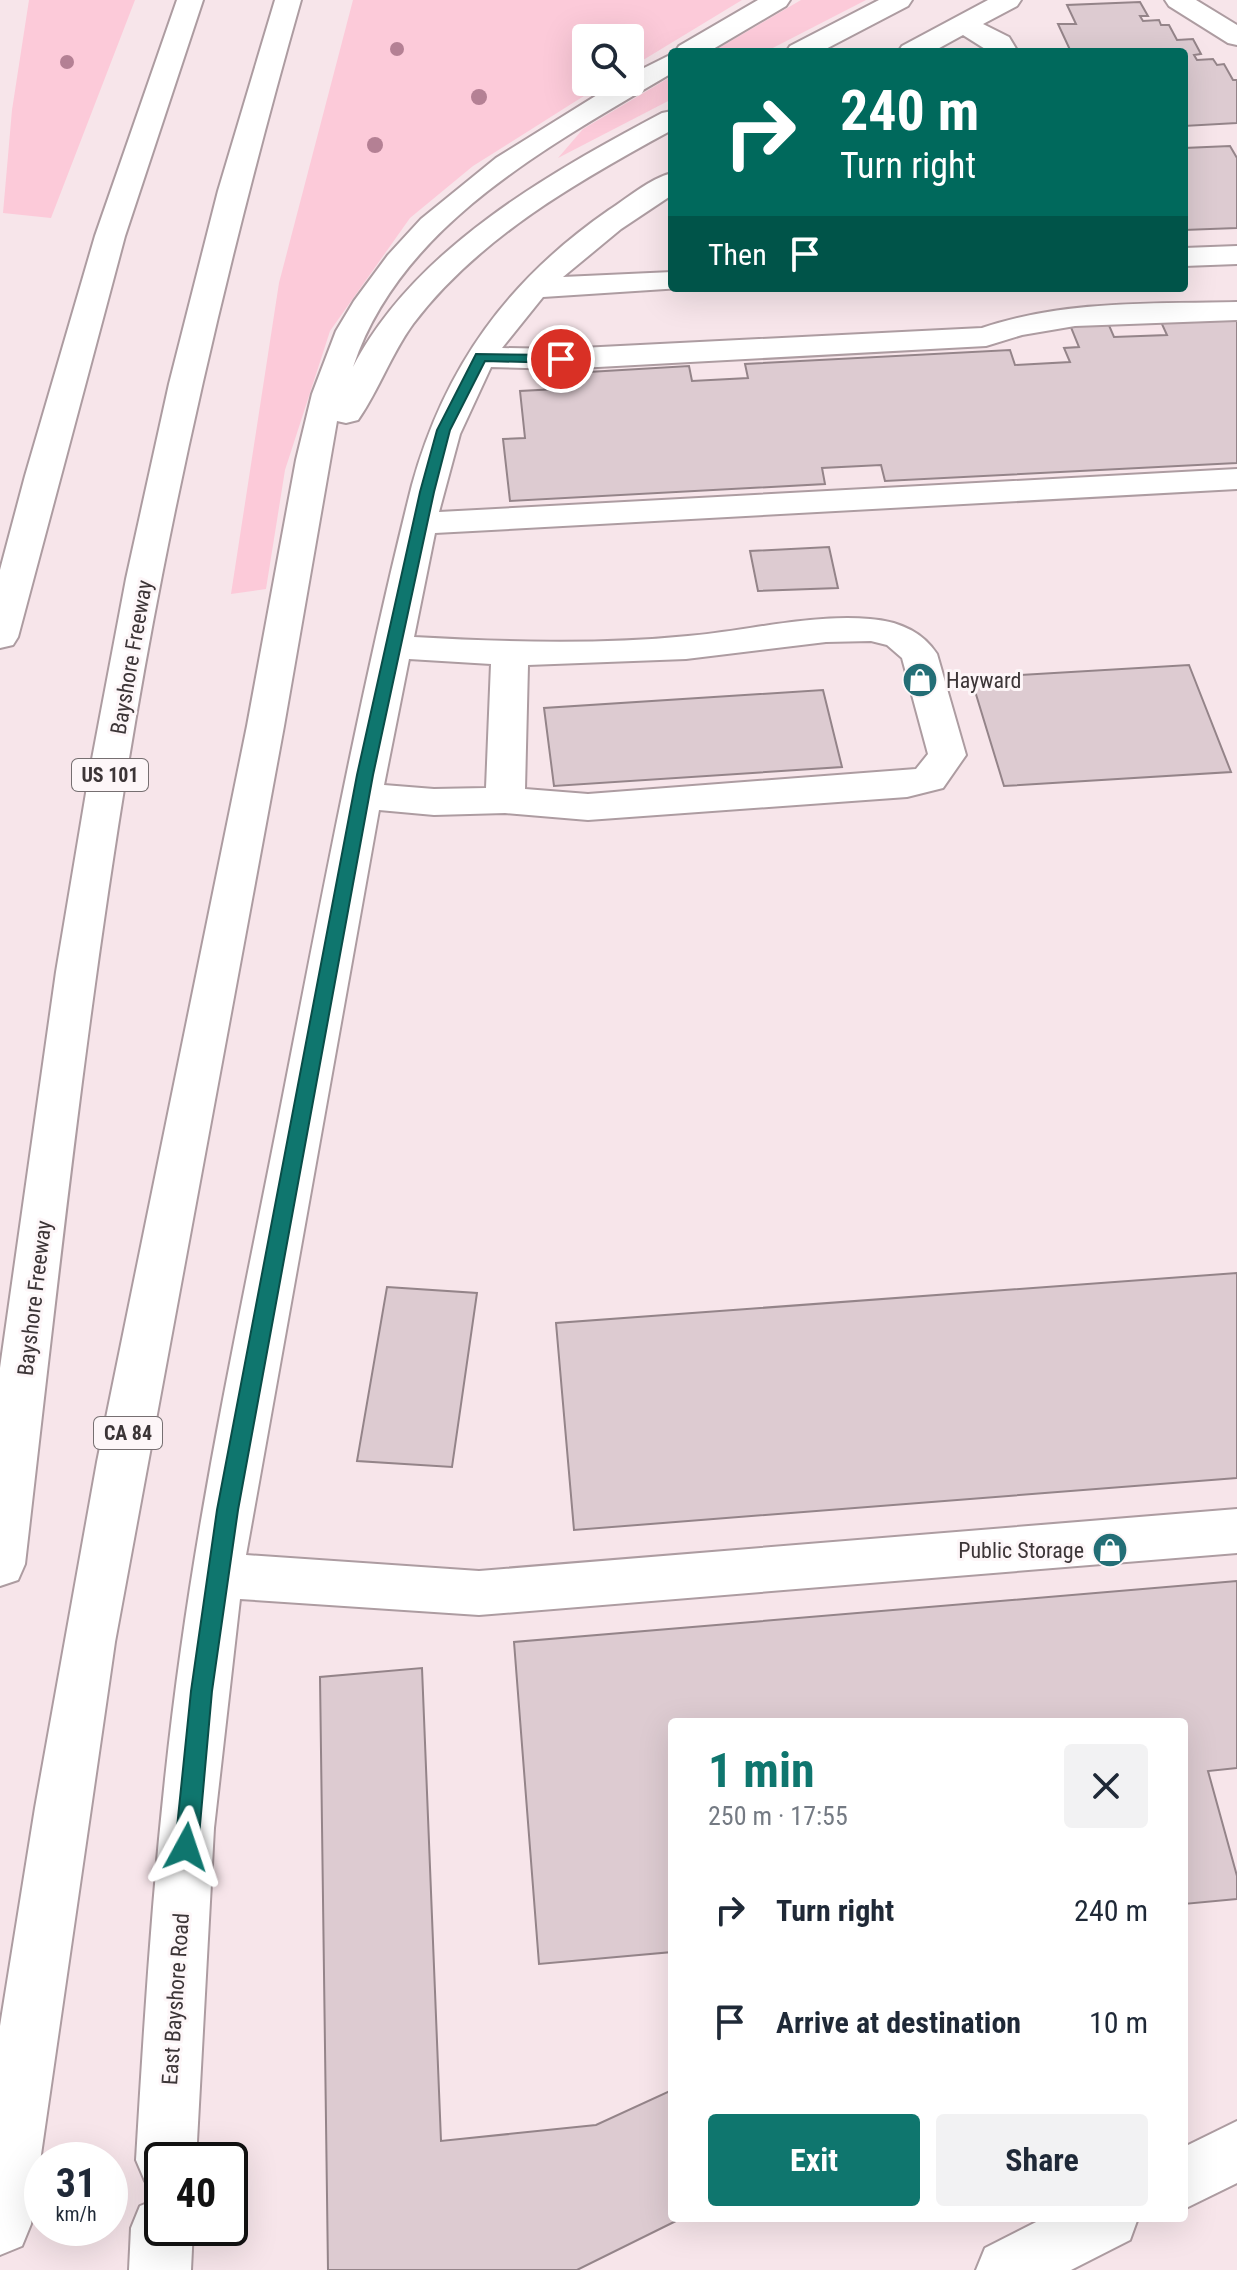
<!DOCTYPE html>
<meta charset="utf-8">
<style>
:root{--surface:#fff;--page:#f2f2f3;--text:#1f2937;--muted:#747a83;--accent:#0f766e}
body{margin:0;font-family:"Roboto Condensed",sans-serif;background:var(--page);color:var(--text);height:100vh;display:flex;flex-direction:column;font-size:30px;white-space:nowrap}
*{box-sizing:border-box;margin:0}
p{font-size:26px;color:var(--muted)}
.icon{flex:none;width:44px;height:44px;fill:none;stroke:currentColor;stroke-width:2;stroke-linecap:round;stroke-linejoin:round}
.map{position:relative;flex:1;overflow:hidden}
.drawer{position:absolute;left:668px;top:1718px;width:520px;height:504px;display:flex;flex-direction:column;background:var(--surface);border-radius:8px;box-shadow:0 8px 32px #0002}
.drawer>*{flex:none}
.top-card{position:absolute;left:668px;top:48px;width:520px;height:244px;border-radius:8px;box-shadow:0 8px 32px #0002;background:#00695c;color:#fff;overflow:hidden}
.controls{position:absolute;left:572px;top:24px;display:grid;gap:16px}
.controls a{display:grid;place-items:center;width:72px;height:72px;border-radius:8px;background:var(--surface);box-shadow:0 8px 32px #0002;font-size:40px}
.speed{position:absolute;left:24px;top:2142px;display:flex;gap:16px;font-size:40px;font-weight:700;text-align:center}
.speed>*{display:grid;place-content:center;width:104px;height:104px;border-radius:50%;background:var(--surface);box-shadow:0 8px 32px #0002;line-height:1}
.speed small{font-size:20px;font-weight:400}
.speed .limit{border:4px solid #111;border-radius:12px;background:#fff;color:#111}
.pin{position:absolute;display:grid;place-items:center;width:68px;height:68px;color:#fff;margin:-34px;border:4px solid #fff;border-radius:50%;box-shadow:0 2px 8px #0007}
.me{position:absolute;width:88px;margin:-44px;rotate:5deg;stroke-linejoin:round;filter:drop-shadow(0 0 6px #0008)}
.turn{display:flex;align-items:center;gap:28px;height:168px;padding:0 40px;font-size:36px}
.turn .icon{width:104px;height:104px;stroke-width:2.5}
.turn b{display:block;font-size:56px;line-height:68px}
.then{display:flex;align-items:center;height:76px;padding:0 40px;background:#0003;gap:16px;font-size:30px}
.round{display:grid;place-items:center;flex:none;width:84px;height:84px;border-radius:8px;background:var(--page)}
.summary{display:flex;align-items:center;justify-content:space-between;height:136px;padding:0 40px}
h1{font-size:48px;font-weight:700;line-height:60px;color:var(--accent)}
.action{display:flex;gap:16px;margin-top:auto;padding:16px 40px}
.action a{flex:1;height:92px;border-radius:8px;background:var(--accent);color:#fff;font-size:32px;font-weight:700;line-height:92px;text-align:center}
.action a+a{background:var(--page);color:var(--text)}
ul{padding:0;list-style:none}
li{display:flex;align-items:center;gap:24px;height:112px;padding:0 40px}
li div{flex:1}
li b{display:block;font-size:30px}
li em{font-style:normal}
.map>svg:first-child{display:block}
</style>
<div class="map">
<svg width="1237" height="2270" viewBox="0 0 1237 2270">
<rect width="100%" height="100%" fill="#f7e5ea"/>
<!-- green -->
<path fill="#fccad9" d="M29,0h106l-84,218 -48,-5 9,-103z
M353,0h389l-112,68v-30h-44v44h20l-133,84 -63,52 -80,113 -45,139 -19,119 -35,5 48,-311z
M801,0h65l-101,52h-53z
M672,76v23l-114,59 25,-29z"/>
<!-- building -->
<path fill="#ddcbd1" stroke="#948489" stroke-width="2" d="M1140,2l8,14h-8l3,5 16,-1 2,5h8l8,15 16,-1 8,15 -7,1 3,5 16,-1 4,6 7,-1 9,16h4v43l-53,3v-74h-113l-13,-28h18l-9,-19z
M1230,146l7,12v70l-53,2v-82z
M1237,318v145l-352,18 -4,-16 -59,3 3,16 -315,17 -7,-62 22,-1 -5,-47 37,-2 -2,-15 134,-8 3,15 56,-3 -3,-14 265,-14 5,15 55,-3 -6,-14 15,-1 -9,-22 38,-2 6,14 53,-2 -6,-13z
M829,547l9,41 -80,3 -8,-40z
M1189,665l42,107 -227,14 -33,-108z
M823,690l19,77 -288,19 -10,-78z
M1237,1273v205l-663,52 -18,-207z
M387,1287l90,6 -25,174 -95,-6z
M1237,1581v187l-29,3 29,105v23l-53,5v-182h-512v230l-133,12 -25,-322z
M422,1668l19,473 155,-16 76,-35v128h10l-105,52h-249l-8,-593z"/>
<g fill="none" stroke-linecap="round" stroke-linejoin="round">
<defs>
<path id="minor" d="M988,0h33l-4,6 -34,18 26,13 9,15h-28l-27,-17 -31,17h-34l4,-6z
M1165,0h31l41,25v20l-9,-2 -59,-37z
M672,173v22l-51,34 -58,48 109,-5v16h9l-138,9 -41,51 59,1 421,-21c82,-28 170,-24 255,-26v18l-162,6 -53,9 -36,11 -425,23 -70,-2 -31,67 -21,78 798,-43v20l-802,44 -21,104c90,5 183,8 274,-1 59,-5 122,-22 182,-17 27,2 52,12 67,35l29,101 -23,33 -36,9 -319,23 -83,-7 -71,2 -55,-5 -133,745 233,16 758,-62v44l-758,62 -239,-16 -26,229 -18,332h-34v28l-17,-7 -9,-21c10,-171 21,-341 45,-511 25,-180 64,-359 99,-538 41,-210 80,-419 132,-626 33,-119 96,-205 197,-275 20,-13 40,-31 63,-37zM871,641l16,4 15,13 26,96 -12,15 -328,25 -63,-5 3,-124 158,-6 140,-17zM409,659l82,5 -5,124 -52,1 -50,-4z
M1237,246v18l-53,2v-18z
M1237,2121v62l-53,26v-62z
M162,2197v31h31l-2,42h-62l2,-42 9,-22z
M1044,2218h94l-8,22 -59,30h-95l9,-22z"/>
<path id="highway" d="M177,0h26l-78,236 -107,401 -5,8 -13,3v-78l25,-94 70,-240z
M275,0h26c-54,190 -101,381 -139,575 -64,326 -99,659 -137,989l-7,16 -18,6v-218l56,-396 33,-197 37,-196 43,-195 49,-193z
M758,0h32l-4,6 -78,46h-33l4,-6z
M879,0h33l-4,6 -88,46h-34l4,-6z
M672,54v19c-121,72 -272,151 -319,294 61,-118 196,-194 309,-254l10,-2v19c-94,51 -194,108 -259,194 -22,30 -34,66 -55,96l-12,3 -9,-2 -53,305 -169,916 -84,582 -9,22 -22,9v-229l35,-218 62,-346 150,-736 49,-266 16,-66 24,-63 18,-30 34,-46 33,-36 75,-61 122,-76h12v-7z"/>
</defs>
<!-- minor casing -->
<use href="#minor" stroke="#ad9ca1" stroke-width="4"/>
<!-- highway casing -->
<use href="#highway" stroke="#ad9ca1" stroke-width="4"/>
<!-- minor -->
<use href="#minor" fill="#fff" fill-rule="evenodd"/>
<!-- highway -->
<use href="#highway" fill="#fff" fill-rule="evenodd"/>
</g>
<!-- trees -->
<g fill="#b48094">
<circle cx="397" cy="49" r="7"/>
<circle cx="67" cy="62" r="7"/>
<circle cx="479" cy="97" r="8"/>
<circle cx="375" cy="145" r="8"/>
</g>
<!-- route -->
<path fill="#0f766e" stroke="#0a4d48" stroke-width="2" d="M476,354l85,1 6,4 -6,4 -76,-2 -35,69 -16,62 -61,283 -135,735 -26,181 -14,156 -4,8 -8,3 -8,-3 -3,-8 16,-156 26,-181 140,-735 63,-283 17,-62z"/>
<!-- icons -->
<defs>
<symbol id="shop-disc" viewBox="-11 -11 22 22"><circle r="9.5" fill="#236e76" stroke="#fdf6f8"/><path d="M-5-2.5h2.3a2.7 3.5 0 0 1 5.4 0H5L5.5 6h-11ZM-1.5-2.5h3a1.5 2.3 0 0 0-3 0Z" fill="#fff"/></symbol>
</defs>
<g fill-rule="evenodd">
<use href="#shop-disc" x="900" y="660" width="40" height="40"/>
<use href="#shop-disc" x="1090" y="1530" width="40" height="40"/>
</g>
<g text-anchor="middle" stroke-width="6" stroke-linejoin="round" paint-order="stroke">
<!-- shield labels -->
<g fill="#fdf6f8" stroke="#766f71" stroke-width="2">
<rect x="72" y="759" width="76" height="32" rx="6"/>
<rect x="94" y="1417" width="68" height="32" rx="6"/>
</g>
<g font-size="20" font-weight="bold" fill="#3c3537">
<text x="110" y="782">US 101</text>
<text x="128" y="1440">CA 84</text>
</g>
<!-- street labels -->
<g font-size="22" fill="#3c3537" stroke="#fdf6f8">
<text transform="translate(131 657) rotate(-80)" y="8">Bayshore Freeway</text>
<text transform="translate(34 1298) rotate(-83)" y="8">Bayshore Freeway</text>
<text transform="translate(175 1999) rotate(-86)" y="8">East Bayshore Road</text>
</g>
<!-- poi labels -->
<g font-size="22" fill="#3c3537" stroke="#fdf6f8" text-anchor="start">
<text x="946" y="688">Hayward</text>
<text x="1084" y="1558" text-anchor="end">Public Storage</text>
</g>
</g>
</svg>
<div class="controls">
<a><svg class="icon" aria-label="search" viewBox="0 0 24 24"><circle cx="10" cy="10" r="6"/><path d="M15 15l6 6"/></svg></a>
</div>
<div class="speed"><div>31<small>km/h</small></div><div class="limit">40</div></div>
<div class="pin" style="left:561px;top:359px;background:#d93025"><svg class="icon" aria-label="arrive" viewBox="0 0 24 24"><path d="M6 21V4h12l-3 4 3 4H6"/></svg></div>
<svg class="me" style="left:186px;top:1847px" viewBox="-20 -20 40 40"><path d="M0-17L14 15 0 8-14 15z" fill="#0f766e" stroke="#fff" stroke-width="4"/></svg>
<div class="top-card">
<div class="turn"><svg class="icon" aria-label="right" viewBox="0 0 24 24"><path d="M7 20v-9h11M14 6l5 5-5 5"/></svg><div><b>240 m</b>Turn right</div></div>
<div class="then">Then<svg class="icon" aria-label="arrive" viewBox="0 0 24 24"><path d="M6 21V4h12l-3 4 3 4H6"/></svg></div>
</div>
<section class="drawer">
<div class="summary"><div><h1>1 min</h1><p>250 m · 17:55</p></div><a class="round"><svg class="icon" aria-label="close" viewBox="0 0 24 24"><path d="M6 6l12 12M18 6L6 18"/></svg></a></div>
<ul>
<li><svg class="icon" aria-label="right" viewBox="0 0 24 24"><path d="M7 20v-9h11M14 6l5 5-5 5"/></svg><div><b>Turn right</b></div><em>240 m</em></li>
<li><svg class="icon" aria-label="arrive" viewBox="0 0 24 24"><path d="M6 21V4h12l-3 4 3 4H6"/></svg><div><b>Arrive at destination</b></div><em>10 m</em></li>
</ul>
<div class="action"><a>Exit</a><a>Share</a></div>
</section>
</div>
